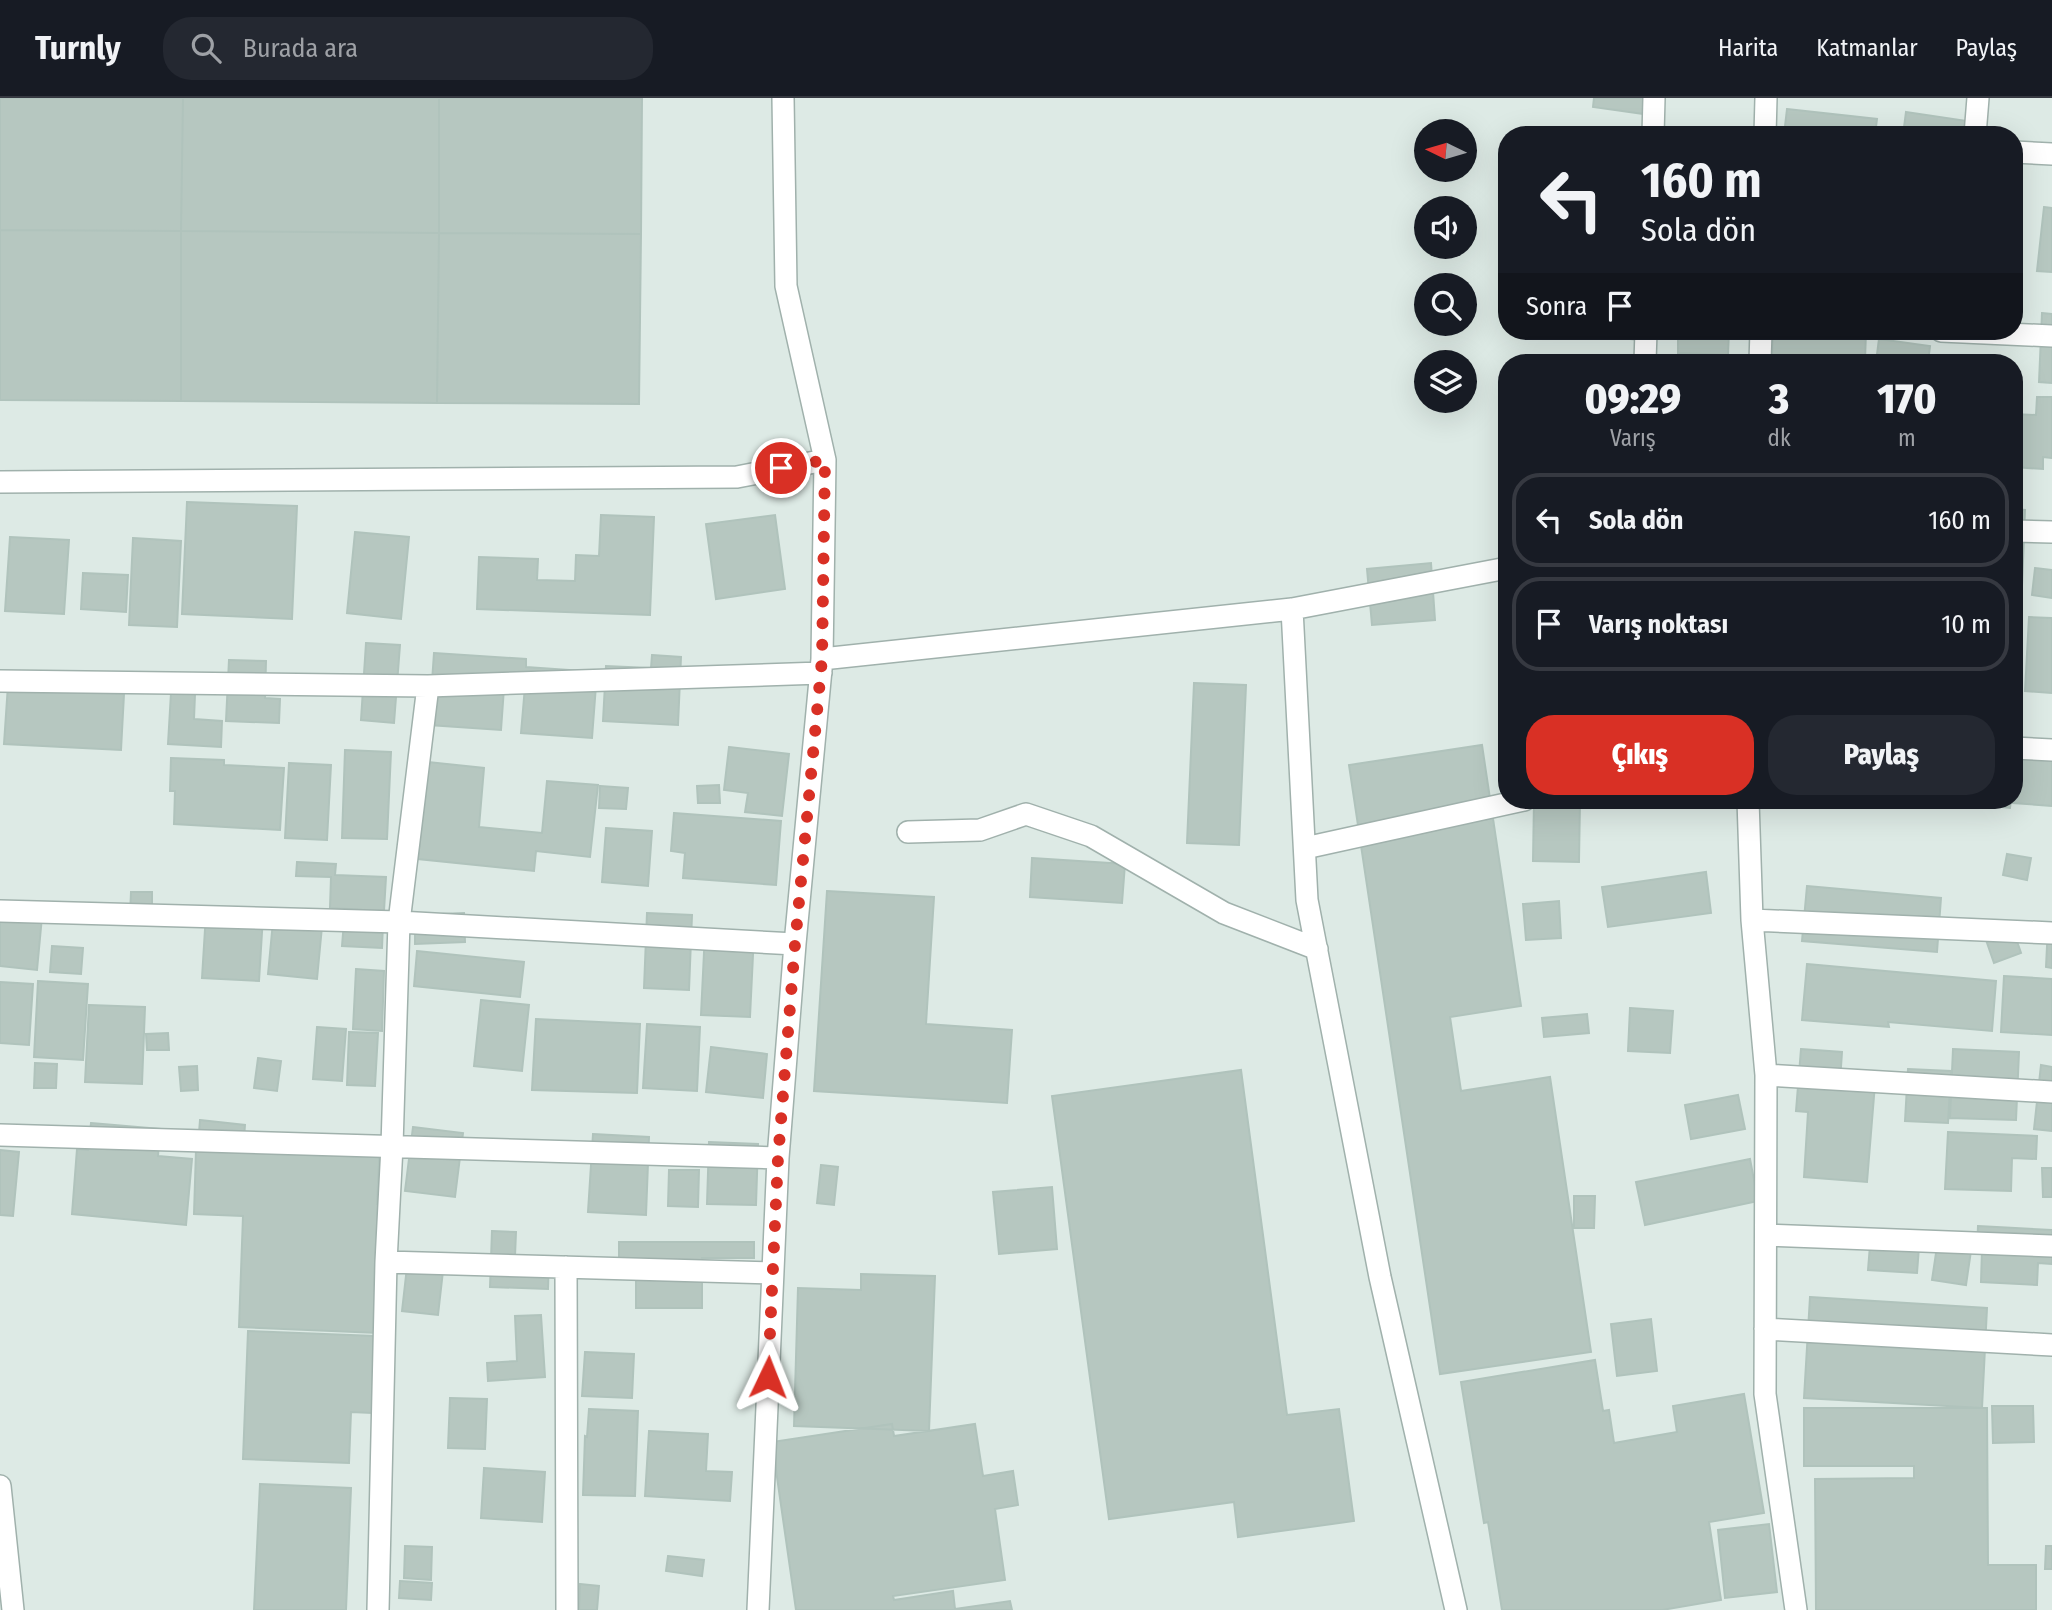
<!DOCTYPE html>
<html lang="tr">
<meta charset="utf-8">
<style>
:root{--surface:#171b24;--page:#242831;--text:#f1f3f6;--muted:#9ea1a6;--line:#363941;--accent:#d93025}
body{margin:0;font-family:"Fira Sans Condensed",sans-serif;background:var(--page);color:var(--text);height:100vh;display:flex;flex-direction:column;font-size:26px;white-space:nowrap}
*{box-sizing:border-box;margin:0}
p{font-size:23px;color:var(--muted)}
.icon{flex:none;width:38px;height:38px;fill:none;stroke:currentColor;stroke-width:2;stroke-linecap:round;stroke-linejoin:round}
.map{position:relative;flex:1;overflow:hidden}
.panel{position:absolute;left:1498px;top:256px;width:525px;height:455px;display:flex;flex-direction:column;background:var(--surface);border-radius:28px;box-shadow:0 7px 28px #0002}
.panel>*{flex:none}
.guide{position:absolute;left:1498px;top:28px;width:525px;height:214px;border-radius:28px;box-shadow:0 7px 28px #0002;background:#171b24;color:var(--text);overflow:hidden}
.needle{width:46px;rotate:275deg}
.fabs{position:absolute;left:1414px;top:21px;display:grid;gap:14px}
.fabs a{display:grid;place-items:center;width:63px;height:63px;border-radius:50%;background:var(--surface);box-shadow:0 7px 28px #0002;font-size:35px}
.pin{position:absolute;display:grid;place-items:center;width:60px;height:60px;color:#fff;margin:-30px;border:4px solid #fff;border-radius:50%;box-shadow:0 2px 7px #0007}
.me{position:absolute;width:77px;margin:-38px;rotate:2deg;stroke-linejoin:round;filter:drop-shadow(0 0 5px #0008)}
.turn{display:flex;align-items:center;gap:24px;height:147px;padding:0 28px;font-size:32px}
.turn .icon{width:91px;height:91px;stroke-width:2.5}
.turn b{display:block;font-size:49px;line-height:60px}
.then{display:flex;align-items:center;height:66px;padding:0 28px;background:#0003;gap:14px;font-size:26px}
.eta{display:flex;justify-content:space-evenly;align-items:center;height:119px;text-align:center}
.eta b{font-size:42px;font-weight:800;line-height:49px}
.action{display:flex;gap:14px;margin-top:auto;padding:14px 28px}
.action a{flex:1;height:80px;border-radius:28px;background:var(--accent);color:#fff;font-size:28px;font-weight:800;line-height:80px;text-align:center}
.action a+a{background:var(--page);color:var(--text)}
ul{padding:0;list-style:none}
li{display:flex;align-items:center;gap:21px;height:94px;margin:0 14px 10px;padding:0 14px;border:4px solid var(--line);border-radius:28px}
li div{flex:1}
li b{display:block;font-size:26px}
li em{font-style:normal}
header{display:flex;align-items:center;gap:42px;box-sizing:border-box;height:98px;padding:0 35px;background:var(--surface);border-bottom:2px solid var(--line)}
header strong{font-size:33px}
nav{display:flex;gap:38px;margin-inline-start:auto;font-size:24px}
.search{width:490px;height:63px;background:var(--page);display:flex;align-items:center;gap:18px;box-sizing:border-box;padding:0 24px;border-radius:28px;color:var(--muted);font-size:26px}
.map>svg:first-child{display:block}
</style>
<header>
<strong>Turnly</strong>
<div class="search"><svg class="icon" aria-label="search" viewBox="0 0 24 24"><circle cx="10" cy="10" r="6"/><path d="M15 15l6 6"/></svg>Burada ara</div>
<nav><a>Harita</a><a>Katmanlar</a><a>Paylaş</a></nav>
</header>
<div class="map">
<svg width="2052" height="1512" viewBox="0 0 2052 1512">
<rect width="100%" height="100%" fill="#ddeae5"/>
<!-- building -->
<path fill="#b6c7c0" stroke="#b0c3bc" stroke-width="2" d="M0,0h183l-2,133 -181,-1z
M183,0h256v135l-258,-2z
M439,0h203l-1,136 -202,-1z
M1594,0h59l-2,17 -58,-8z
M1787,11l90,10 -2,16h-91z
M1906,14l61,9 -2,14h-62z
M2044,109l8,1v64l-15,-1z
M0,132l181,1v170l-181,-1z
M181,133l258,2 -2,170 -256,-2z
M439,135l202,1 -2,170 -202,-1z
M2042,215l10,1v69l-13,-1z
M1577,233h62l-1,9 -61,-7z
M1678,233h51l-1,24 -50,-2z
M1773,233h93l-1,30 -93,-3z
M1879,241l51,7 -2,16h-52z
M2037,299h15v61l-9,-1v12l-29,-2v-53l22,1z
M187,404l110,4 -5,113 -110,-5z
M2014,411l11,1 -3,76h-8z
M601,417l53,2 -4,98 -173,-6 2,-52 59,2 -1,21 38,1 1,-26 23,1z
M775,417l10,74 -69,10 -10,-75z
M355,434l54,5 -8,82 -54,-6z
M10,439l59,3 -5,74 -59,-3z
M133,440l48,3 -4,86 -48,-2z
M1431,465l4,57 -63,5 -5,-56z
M2035,470l17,2v28l-20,-3z
M83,475l45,2 -2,37 -45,-3z
M2014,502h7l-2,63h-5z
M2029,519l23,1v75l-27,-2z
M366,545l34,2 -6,78 -33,-3z
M434,555l92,6v8l71,5 -5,66 -71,-5 5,-58 -21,-1 -4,56 -72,-5z
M652,557l29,2 -3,68 -75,-4 3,-55 45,2z
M229,562l37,1 -1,37 15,1 -1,24 -53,-2z
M1194,585l52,2 -7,160 -52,-2z
M8,587l36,5 80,4 -3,56 -117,-6z
M171,595l24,1 -1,25 28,2 -1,26 -53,-3z
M2018,642l34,2v64l-39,-3z
M1482,647l39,261 -71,11 11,74 89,-14 41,275 -151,22 -91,-609z
M729,649l60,7 -7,62 -37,-4 3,-19 -24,-3z
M345,652l46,2 -4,87 -45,-1z
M171,660l53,2v5l60,3 -4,62 -106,-6 1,-33h-5z
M428,664l56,6 -5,59 63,6 5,-52 51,4 -8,72 -54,-6 -2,20 -116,-12z
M289,665l42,2 -4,75 -42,-2z
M719,687l1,18h-22l-1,-17z
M600,688l28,2 -2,21 -27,-1z
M1534,702h46l-1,62 -46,-1z
M1957,702h54l-1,8 -53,-6z
M674,715l107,8 -5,64 -93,-7 2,-25 -14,-2z
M606,730l46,3 -4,55 -46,-4z
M2007,756l24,4 -4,22 -24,-5z
M1032,760l93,6 -3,39 -92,-6z
M297,764l39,2 -1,11 51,2 -2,34 -54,-3 1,-31 -35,-1z
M1706,774l5,41 -103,14 -6,-40z
M1807,788l134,12 -4,54 -135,-11z
M827,793l107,6 -8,127 86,6 -5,73 -193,-12z
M131,794h21v25l-22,-1z
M1559,803l2,37 -35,2 -3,-36z
M0,804l43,4 -6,64 -37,-4z
M274,813l49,5 -6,63 -49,-5z
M206,815l57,3 -4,65 -57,-3z
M464,815l1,29 -50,2v-29z
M647,815l45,2 -3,75 -45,-2z
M344,824l39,2 -1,24 -40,-2z
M2011,826l10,29 -27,10 -10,-29z
M2048,828h4v42l-6,-1z
M705,834l49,2 -4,83 -49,-2z
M52,848l31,2 -2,26 -31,-2z
M417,853l107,11 -4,35 -106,-11z
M1807,866l189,17 -4,50 -104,-9 1,5 -87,-7z
M356,871l28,2 -2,60 -29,-2z
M2004,878l48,3v56l-51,-3z
M38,883l50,3 -5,76 -49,-3z
M0,884l33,2 -4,61 -29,-2z
M481,902l48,5 -7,66 -48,-5z
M89,907l56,2 -3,77 -57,-2z
M1630,910l43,3 -3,42 -42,-2z
M1587,916l2,19 -45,4 -2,-19z
M536,921l104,5 -3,69 -105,-3z
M647,926l53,3 -3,64 -54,-3z
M317,929l29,2 -4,52 -29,-2z
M349,934l29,1 -3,53 -28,-1z
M168,935l1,17h-22l-1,-16z
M711,949l56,7 -4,44 -57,-6z
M1801,951l41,3 -2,30 35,2 -8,98 -63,-5 4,-65 -12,-1z
M1953,951l66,3 -3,68 -66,-2z
M258,960l23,3 -4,30 -23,-3z
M35,965l22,1 -1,24h-22z
M2041,967l11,2v64l-18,-2z
M197,968l1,24 -17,1 -2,-24z
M1908,971l43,2 -3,52 -43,-2z
M1241,972l46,345 52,-6 15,112 -116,16 -4,-35 -125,17 -57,-423z
M1738,997l7,34 -54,10 -6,-34z
M200,1022l45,5 -2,25 -45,-5z
M91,1025l69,6 -2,27 34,3 -6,66 -114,-11 5,-65 11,1z
M413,1029l50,6 -8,64 -50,-6z
M1948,1034l89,4 -1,23 -24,-1 -1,33 -66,-2z
M593,1036l56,3 -3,78 -58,-3z
M380,1044l-3,62h7l-6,129 -139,-6 4,-111 -49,-2 2,-64z
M709,1044l49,2 -2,61 -49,-1z
M0,1052l19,2 -6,64 -13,-1z
M1750,1061l8,42 -113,24 -9,-43z
M821,1067l17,2 -4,38 -17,-2z
M2042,1070h10v29h-9z
M669,1072h30l-1,37 -30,-1z
M1052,1089l5,62 -58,5 -6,-62z
M1574,1098h21l-1,32h-20z
M1978,1128l74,4v34l-14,-1 -1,22 -56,-3 1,-32 -5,-1z
M492,1133l24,1 -1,24 34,1 -1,32 -58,-2z
M1939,1135l34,4 -7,48 -34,-5z
M619,1144h135v16h-52v50h-66v-31h-17z
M1870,1147l49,2 -2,26 -49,-3z
M407,1169l36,4 -5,44 -36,-4z
M861,1176l74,2 -6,155 -135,-5 4,-138 63,2z
M1810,1199l177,11 -5,100 -178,-10z
M541,1217l4,62 -57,4 -1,-18 30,-2 -2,-45z
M1651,1221l6,52 -40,5 -6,-52z
M248,1233l127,5 -3,77 -21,-1 -2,51 -106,-4z
M585,1254l49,2 -2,44 -50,-2z
M1595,1262l8,51 6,-1 5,33 63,-11 -4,-26 71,-12 20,119 -55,9 12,78 -59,10h-160l-14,-88 -4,1 -23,-141z
M450,1300l37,1 -2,50 -37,-1z
M1992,1308h41l1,36 -41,1z
M1804,1310h183l1,157h48v45h-220l-1,-131 99,-1v-12h-110z
M589,1311l49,2 -3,85 -52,-1 2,-59 2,1z
M892,1326l2,12 81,-12 8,52 30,-5 5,34 -23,4 10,71 -112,16 1,4 59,-9 2,18 55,-8 2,9h-216l-24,-168z
M649,1333l59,3 -2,37 26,1 -2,29 -85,-5z
M484,1370l61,4 -3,50 -61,-4z
M260,1386l91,4 -5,122h-92z
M1769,1426l8,68 -52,6 -7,-68z
M405,1448l27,1 -1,33 -27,-2z
M2046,1448h6v23h-7z
M668,1458l36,4 -2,16 -36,-5z
M400,1483l32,2 -1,17 -32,-2z
M580,1486l19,2 -2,24h-18z"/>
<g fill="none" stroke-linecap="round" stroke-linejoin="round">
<defs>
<path id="minor" d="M1653,37l1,-37
M1765,37l1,-37
M1975,37l3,-37
M2014,54l38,2
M1941,233l111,5
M1645,264l1,-31
M1760,264l1,-31
M0,384l737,-5 88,-17
M2014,433l38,1
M1292,511l15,291 73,377 76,333
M822,561l470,-50 215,-41
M0,583l428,5 393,-13
M2014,650l38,2
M1748,702l4,120 14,155 -1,319 31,216
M908,734l72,-2 46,-16 65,22 133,77 93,36
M1305,750l219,-48
M0,813l399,11 396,22
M1752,822l300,13
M1766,977l286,17
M0,1037l778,23
M1766,1137l286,11
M386,1164l386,11
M566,1169l1,343
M1765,1231l287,16
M0,1388l13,124
M378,1512l8,-348 6,-116 7,-224 29,-236
M758,1512l20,-452 17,-214 27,-285 3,-199 -39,-174 -3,-188"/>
</defs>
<!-- minor casing -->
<use href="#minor" stroke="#a0b1ac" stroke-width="24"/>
<!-- minor -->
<use href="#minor" stroke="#fff" stroke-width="21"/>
</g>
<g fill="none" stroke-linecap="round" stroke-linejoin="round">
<!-- route -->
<path stroke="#d93025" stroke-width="12" stroke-dasharray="0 21.6" d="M768,1279l10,-219 17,-214 27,-285 3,-199 -44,8"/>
</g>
</svg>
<div class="fabs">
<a><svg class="needle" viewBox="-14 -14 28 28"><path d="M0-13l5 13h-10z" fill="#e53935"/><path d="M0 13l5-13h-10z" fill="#9ea1a6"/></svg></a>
<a><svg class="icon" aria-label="sound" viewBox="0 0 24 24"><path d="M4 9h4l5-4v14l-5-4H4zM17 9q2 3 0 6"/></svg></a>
<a><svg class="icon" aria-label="search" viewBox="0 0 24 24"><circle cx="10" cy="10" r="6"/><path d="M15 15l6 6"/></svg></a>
<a><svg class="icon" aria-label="layers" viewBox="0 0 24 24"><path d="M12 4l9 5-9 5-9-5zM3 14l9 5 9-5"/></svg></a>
</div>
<div class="pin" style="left:781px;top:370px;background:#d93025"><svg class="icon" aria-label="arrive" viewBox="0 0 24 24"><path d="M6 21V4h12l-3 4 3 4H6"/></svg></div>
<svg class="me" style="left:768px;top:1279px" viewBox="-20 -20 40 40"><path d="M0-17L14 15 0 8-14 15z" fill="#d93025" stroke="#fff" stroke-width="4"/></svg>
<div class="guide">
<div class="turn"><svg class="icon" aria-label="left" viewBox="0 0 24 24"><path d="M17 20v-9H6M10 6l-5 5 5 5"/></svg><div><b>160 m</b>Sola dön</div></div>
<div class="then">Sonra<svg class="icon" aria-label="arrive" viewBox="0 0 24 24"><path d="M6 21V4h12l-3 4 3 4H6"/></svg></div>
</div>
<section class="panel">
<div class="eta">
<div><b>09:29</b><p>Varış</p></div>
<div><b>3</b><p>dk</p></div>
<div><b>170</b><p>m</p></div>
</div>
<ul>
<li><svg class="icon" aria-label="left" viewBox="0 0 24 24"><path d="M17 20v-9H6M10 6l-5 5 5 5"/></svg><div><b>Sola dön</b></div><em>160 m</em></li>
<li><svg class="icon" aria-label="arrive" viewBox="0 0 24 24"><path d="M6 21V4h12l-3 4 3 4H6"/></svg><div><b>Varış noktası</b></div><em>10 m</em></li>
</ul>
<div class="action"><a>Çıkış</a><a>Paylaş</a></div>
</section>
</div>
